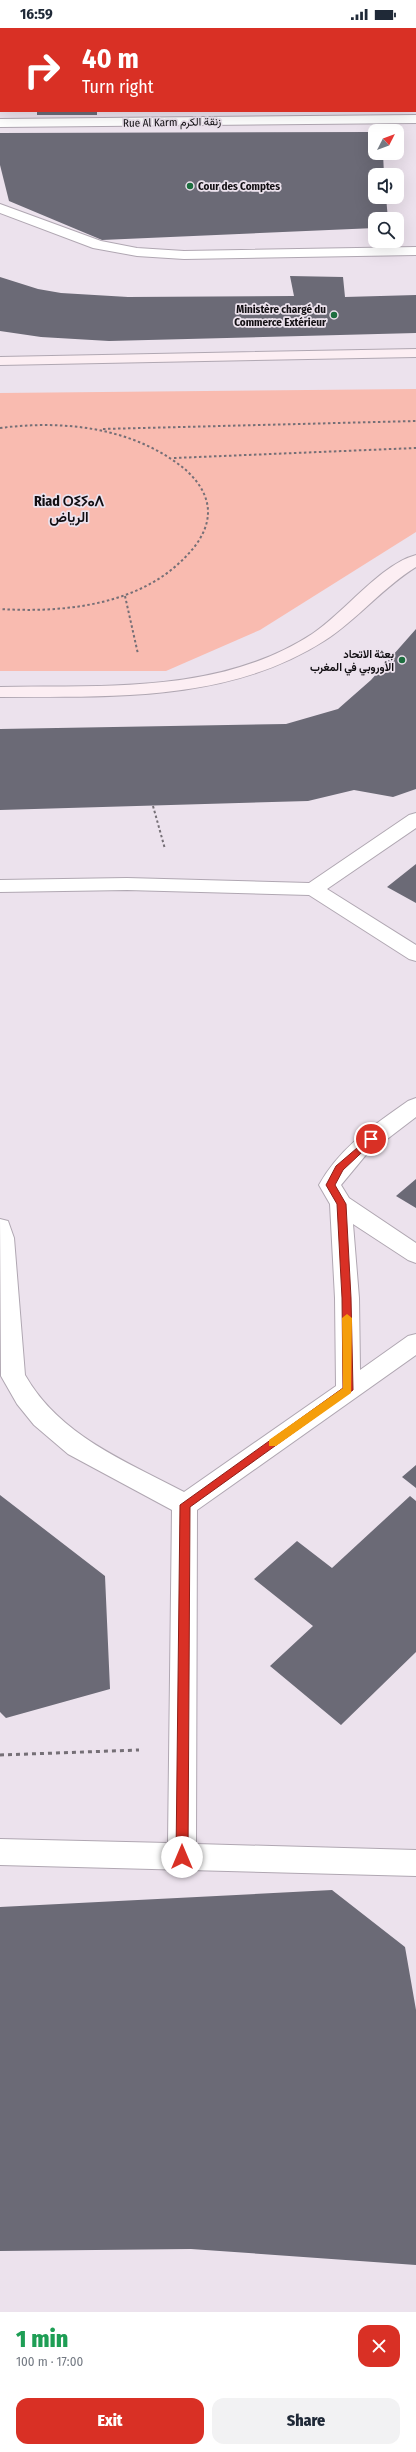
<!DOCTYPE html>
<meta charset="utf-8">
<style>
:root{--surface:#fff;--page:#f2f2f3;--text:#1f2937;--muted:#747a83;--accent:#d93025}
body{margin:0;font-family:"Fira Sans Condensed",Vazirmatn,"Noto Sans Tifinagh",sans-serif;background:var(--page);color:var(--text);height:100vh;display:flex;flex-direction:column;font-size:15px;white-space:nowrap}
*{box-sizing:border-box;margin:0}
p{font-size:13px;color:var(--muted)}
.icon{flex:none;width:22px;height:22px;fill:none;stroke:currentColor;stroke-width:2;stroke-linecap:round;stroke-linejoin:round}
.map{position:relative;height:2284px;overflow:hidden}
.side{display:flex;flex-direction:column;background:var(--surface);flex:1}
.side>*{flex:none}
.top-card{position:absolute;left:0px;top:0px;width:416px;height:84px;box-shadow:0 4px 16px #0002;background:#d93025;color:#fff;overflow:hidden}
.needle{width:26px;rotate:48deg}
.controls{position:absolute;left:368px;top:96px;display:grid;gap:8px}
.controls a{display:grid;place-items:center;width:36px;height:36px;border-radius:8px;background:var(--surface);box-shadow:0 4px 16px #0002;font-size:20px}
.pin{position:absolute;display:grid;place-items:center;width:34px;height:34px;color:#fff;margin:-17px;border:2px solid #fff;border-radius:50%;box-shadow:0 1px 4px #0007}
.me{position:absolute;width:44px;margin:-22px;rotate:0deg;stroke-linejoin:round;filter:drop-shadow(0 0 3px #0008)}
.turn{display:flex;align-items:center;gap:14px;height:84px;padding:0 16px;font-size:18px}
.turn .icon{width:52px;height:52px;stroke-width:2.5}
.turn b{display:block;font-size:28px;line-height:34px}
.round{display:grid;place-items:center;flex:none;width:42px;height:42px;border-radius:12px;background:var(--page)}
.headline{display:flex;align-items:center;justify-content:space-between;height:68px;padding:0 16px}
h1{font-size:24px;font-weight:800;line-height:30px;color:#1e9e55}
.primary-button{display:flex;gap:8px;margin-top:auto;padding:8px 16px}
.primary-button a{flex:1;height:46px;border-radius:12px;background:var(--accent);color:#fff;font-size:16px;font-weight:800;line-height:46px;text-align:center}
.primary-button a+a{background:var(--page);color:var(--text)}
.status{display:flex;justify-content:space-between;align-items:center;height:28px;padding:0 20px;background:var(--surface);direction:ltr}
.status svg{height:11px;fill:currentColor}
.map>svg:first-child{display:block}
</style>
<div class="status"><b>16:59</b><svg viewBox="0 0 49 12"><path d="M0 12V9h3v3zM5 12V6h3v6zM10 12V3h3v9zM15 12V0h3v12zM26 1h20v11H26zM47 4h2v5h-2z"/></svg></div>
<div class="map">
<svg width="416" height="2284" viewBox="0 0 416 2284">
<rect width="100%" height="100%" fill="#ece2ed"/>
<!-- green -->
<path fill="#f9bbb0" d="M416,361v143l-156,98 -94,41h-166v-278z"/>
<!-- building -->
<path fill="#6b6a76" d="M37,83h60v4h-60z
M375,104v21h8l1,22h-9v22h11l2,22h-13v9l-273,12 -93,-39 -9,-36v-32z
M290,248l53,1 2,20 71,-2v38l-307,8 -68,-4 -41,-6v-54l38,12 23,4 67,4 166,-1z
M416,601v160l-23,8 -39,-7 -46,11 -308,9v-81l286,-5 52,-15 33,-29z
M416,836v39l-29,-16z
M416,1151v29l-20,-12z
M416,1437v23l-14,-11z
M0,1467l105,81 5,113 -104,29 -6,-6z
M410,1468l6,5v151l-75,73 -71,-59 43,-40 -59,-47 43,-38 35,27z
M332,1862l73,57 11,63v255l-225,-16 -191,2v-344z"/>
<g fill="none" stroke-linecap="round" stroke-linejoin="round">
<defs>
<path id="street" d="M303,0h12v1h-12z
M1,21v8l-1,1v-8z
M416,87v8l-416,4v-8z
M0,176l101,37 36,7 47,3 232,-4v8l-232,4 -47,-3 -44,-8 -93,-35z
M416,785v15l-89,61 89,56v16l-7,-2 -100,-64 -182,-5 -127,2v-12l127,-2 182,5 100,-68z
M416,1070v19l-51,39 -24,29 8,13 67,45v20l-8,-3 -55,-36 6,74 1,72 48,-34 8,-2v21l-219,155 -1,334 220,6v26l-416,-11v-26l168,4 4,-333 -104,-56 -34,-29 -17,-21 -16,-28 -1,-157 8,2 6,17 11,137c34,60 100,86 159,117l152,-106 -1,-88 -5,-94 -11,-19c21,-38 55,-60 89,-84z"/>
<path id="secondary" d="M416,321v8l-416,8v-8z
M416,527v12c-34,21 -59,53 -92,74 -97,62 -214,55 -324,56v-10c106,-2 220,7 312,-53 32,-21 69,-70 104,-79z"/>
</defs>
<!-- street casing -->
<use href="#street" stroke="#b0a7b2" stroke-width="2"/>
<!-- secondary casing -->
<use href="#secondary" stroke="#b0a7b2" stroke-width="2"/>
<!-- path-far1 -->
<path stroke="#756f76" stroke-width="2" stroke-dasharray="2.5 2.5" stroke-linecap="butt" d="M0,400c63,-8 130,-1 181,38 14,11 27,27 27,46 0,15 -8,29 -18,40 -46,53 -124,61 -190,57
M103,401l313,-8
M174,430l242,-10
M125,568l13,58
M153,778l12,43"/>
<!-- path -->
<path stroke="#756f76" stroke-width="3" stroke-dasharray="4 4" stroke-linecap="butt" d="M0,1727l139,-5"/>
<!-- street -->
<use href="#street" fill="#fff" fill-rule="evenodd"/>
<!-- secondary -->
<use href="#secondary" fill="#fceef3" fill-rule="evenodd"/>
</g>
<!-- route -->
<path fill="#d93025" stroke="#8d1f18" d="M371,1108l4,3 -1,2 -31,29 -8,15 11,19 5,94 2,92 -163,117 -2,350 -6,5 -6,-5 4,-352 163,-117 -1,-90 -5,-94 -11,-19 10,-19z"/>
<!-- slow -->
<path fill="#f59e0b" d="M347,1286l5,4 -1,75 -75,53h-7v-6l74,-52 -1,-70z"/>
<!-- markers -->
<g fill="#1d6e3f" stroke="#ece2ed" stroke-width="1.5">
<circle cx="190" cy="158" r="4"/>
<circle cx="334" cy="287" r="4"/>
<circle cx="402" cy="632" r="4"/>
</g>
<g text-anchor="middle" stroke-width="3.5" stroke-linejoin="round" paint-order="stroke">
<!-- far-street labels -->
<g font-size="11" fill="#110e12" stroke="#ece2ed">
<text transform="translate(172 94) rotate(-1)" y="4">Rue Al Karm زنقة الكرم</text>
</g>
<!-- far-poi labels -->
<g font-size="11" font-weight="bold" fill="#110e12" stroke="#ece2ed" text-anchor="end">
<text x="198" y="162" text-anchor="start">Cour des Comptes</text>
<text x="326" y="285">Ministère chargé du<tspan x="326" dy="13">Commerce Extérieur</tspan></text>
<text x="394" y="630">بعثة الاتحاد<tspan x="394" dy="13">الأوروبي في المغرب</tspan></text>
</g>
<!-- far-district labels -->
<g font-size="14" font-weight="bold" fill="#110e12" stroke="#ece2ed">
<text x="69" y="478">Riad ⵔⵉⵢⴰⴷ<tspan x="69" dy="16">الرياض</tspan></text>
</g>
</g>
</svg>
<div class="controls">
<a><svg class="needle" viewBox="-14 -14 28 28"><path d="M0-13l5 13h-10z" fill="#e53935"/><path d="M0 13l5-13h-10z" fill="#747a83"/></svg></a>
<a><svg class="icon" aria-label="sound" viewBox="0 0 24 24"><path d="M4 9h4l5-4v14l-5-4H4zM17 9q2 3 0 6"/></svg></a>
<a><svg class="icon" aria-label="search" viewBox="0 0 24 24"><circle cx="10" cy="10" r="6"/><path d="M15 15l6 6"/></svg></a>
</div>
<div class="pin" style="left:371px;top:1111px;background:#d93025"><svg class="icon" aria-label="arrive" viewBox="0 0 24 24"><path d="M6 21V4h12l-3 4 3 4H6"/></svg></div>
<svg class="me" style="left:182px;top:1829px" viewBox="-20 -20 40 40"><circle r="19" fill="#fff"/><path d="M0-13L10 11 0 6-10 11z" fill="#d93025"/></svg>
<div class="top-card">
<div class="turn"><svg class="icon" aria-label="right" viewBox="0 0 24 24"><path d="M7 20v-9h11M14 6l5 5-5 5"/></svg><div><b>40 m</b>Turn right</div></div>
</div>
</div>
<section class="side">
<div class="headline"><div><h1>1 min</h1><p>100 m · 17:00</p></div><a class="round" style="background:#d93025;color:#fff"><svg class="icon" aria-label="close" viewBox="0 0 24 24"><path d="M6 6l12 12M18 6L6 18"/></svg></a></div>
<div class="primary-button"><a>Exit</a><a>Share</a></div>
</section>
